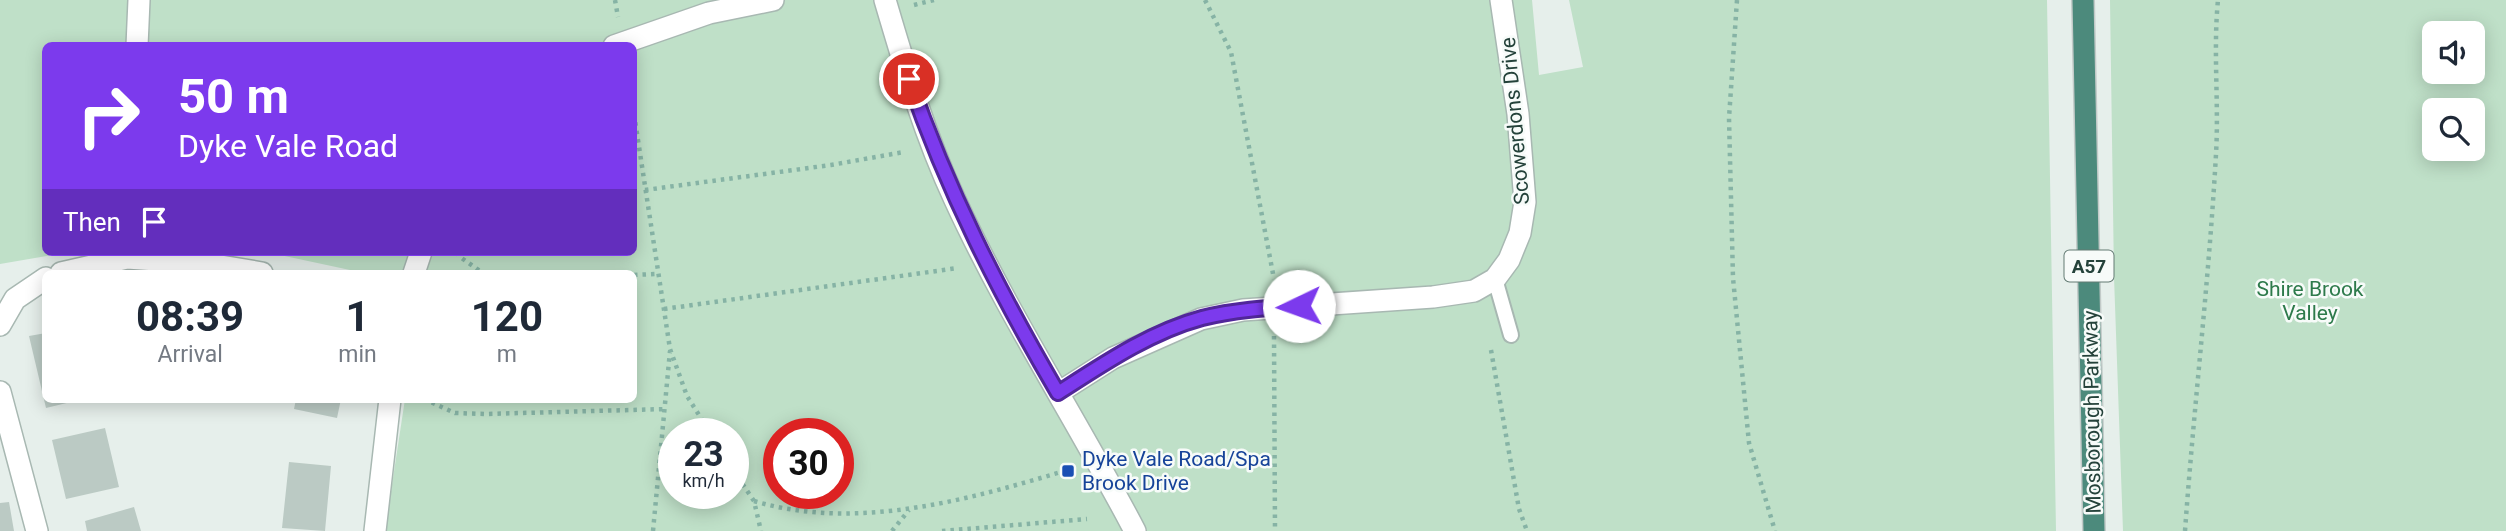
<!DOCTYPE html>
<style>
:root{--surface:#fff;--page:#f6f6f7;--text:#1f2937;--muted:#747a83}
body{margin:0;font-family:Roboto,sans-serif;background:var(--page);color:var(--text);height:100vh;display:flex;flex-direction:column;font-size:26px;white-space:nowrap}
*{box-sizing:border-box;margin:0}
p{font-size:23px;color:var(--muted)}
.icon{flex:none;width:38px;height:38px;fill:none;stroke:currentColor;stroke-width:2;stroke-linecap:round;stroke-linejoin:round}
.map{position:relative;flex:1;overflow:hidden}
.sheet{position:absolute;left:42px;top:270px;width:595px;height:133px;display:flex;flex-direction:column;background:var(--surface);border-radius:10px;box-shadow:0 4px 18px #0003}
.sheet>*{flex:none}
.hud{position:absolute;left:42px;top:42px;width:595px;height:214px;border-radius:10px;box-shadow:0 4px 18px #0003;background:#7c3aed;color:#fff;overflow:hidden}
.fabs{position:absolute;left:2422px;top:21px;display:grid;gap:14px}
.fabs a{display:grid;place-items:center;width:63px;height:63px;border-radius:10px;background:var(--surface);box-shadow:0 4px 18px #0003;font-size:35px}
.speed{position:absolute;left:658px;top:418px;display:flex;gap:14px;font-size:35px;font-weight:700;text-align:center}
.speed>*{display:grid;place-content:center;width:91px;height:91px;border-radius:50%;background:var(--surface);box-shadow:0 4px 18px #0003;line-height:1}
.speed small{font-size:18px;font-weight:400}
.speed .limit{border:10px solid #d22;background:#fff;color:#111}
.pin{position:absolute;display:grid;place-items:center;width:60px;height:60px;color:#fff;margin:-30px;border:4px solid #fff;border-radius:50%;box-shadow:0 2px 7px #0007}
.me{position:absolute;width:77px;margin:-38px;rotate:267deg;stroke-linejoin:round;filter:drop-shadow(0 0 5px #0008)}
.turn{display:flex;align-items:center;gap:24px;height:147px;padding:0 21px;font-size:32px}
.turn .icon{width:91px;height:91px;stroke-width:2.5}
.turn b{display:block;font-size:49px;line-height:60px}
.then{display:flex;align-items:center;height:66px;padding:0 21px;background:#0003;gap:14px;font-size:26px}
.eta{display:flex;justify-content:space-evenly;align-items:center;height:119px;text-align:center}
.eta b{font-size:42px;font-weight:700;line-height:49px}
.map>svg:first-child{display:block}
</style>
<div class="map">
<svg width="2506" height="531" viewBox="0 0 2506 531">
<rect width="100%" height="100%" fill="#e6efeb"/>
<!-- green -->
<path fill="#bfe0c8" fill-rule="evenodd" d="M0,0h1532l7,75 44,-8 -14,-67h478l9,531h-1671l20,-132h229v-126h-270l-98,-21h368v-206h-588v206h24l-70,12zM674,434h59v60h-59zM779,434h59v60h-59z
M2110,0h396v531h-383l-9,-254zM2473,33v39h-39v-39zM2473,110v39h-39v-39z"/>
<!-- building -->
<path fill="#bbcac4" d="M46,333v66l33,1 -33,8 -17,-72z
M296,399h45l-4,19 -43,-9z
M105,428l14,59 -53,12 -14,-59z
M289,462l42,4 -6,65 -43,-3z
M9,502l5,29h-14v-28z
M134,507l7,24h-54l-2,-10z"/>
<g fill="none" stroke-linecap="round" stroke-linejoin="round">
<defs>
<path id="service" d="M1495,279l16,56"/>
<path id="minor" d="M885,0c20,68 40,136 70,200 53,115 122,220 180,331
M137,46l2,-46
M614,46l95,-33 64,-13
M61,273l66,-15 75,5 60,10
M414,273l7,-21
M0,325l15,-26 31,-21
M0,392l37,139
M1058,393l55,-35 88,-39 42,-9 190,-13 41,-6 21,-12 14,-19 11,-27 5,-31 -7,-88 -17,-114
M375,531l15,-132"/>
<path id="trunk" d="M2083,0l11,531"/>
</defs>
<!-- service casing -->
<use href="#service" stroke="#a8b8b2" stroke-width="18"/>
<!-- minor casing -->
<use href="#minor" stroke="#a8b8b2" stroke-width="24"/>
<!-- trunk casing -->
<use href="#trunk" stroke="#c2cac8" stroke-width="24"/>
<!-- path -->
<path stroke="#86b3a5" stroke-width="4.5" stroke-dasharray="3.5 5" stroke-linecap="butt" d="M615,0l3,17
M1205,0l26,52 43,227
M1737,0l-8,118 4,160 16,165 26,88
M914,5l20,-5
M634,114l36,235 17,47 24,38
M645,190l186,-25 73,-13
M457,252l3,5 23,16
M634,275l22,-1
M664,309l294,-41
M1274,336l1,195
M1491,350l28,159 8,22
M424,399l31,14 30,1 182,-5
M733,470l21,31 7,30
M754,501c100,30 210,0 307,-29
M653,531l17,-180
M892,531l17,-21
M942,531l145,-12
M2185,531c9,-126 24,-251 31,-377 3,-51 -3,-103 2,-154"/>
<!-- service -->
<use href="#service" stroke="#fff" stroke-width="14"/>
<!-- minor -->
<use href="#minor" stroke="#fff" stroke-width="21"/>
<!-- trunk -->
<use href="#trunk" stroke="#4c8a7c" stroke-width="21"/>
</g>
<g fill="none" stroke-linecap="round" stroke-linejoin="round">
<defs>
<path id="route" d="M909,79c38,111 90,213 149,314 45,-29 92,-61 144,-75 32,-8 64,-10 97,-12"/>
</defs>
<!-- route casing -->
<use href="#route" stroke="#51269a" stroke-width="18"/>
<!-- route -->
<use href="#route" stroke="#7c3aed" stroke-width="12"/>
</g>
<!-- markers -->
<rect fill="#1a4fb4" stroke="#f7fbf9" stroke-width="2.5" x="1061" y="464" width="14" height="14" rx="3.5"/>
<g text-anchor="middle" stroke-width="5" stroke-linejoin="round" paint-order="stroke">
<!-- shield labels -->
<rect fill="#f7fbf9" stroke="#637a73" stroke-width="2" x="2064.5" y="250.5" width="49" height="31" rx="5"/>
<g font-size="19" font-weight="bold" fill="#24423a">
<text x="2089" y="273">A57</text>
</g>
<!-- street labels -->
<g font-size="21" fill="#24423a" stroke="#f7fbf9">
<text transform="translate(1515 121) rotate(-95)" y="7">Scowerdons Drive</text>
<text transform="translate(2092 412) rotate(-91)" y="7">Mosborough Parkway</text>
</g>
<!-- park labels -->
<g font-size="21" fill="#2d7a4b" stroke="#f7fbf9">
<text x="2310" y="296">Shire Brook<tspan x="2310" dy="24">Valley</tspan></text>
</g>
<!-- transit labels -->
<g font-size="21" fill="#164399" stroke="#f7fbf9" text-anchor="start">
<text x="1082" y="466">Dyke Vale Road/Spa<tspan x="1082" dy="24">Brook Drive</tspan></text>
</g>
</g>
</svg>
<div class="fabs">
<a><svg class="icon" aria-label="sound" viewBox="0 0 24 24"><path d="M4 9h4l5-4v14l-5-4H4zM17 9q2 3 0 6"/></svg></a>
<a><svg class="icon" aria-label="search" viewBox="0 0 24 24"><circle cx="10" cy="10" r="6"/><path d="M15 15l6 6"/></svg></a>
</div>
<div class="speed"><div>23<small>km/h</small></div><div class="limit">30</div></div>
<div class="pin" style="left:909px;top:79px;background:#d93025"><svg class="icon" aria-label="arrive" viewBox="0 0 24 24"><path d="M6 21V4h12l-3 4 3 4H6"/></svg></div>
<svg class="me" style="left:1299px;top:306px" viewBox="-20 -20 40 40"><circle r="19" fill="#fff"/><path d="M0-13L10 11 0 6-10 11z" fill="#7c3aed"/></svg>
<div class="hud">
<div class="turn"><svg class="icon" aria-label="right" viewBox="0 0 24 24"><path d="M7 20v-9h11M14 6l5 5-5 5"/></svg><div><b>50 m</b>Dyke Vale Road</div></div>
<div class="then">Then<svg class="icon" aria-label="arrive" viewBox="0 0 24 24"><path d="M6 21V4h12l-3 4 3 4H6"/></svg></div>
</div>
<section class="sheet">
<div class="eta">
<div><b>08:39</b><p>Arrival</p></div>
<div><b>1</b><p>min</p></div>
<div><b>120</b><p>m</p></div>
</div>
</section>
</div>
